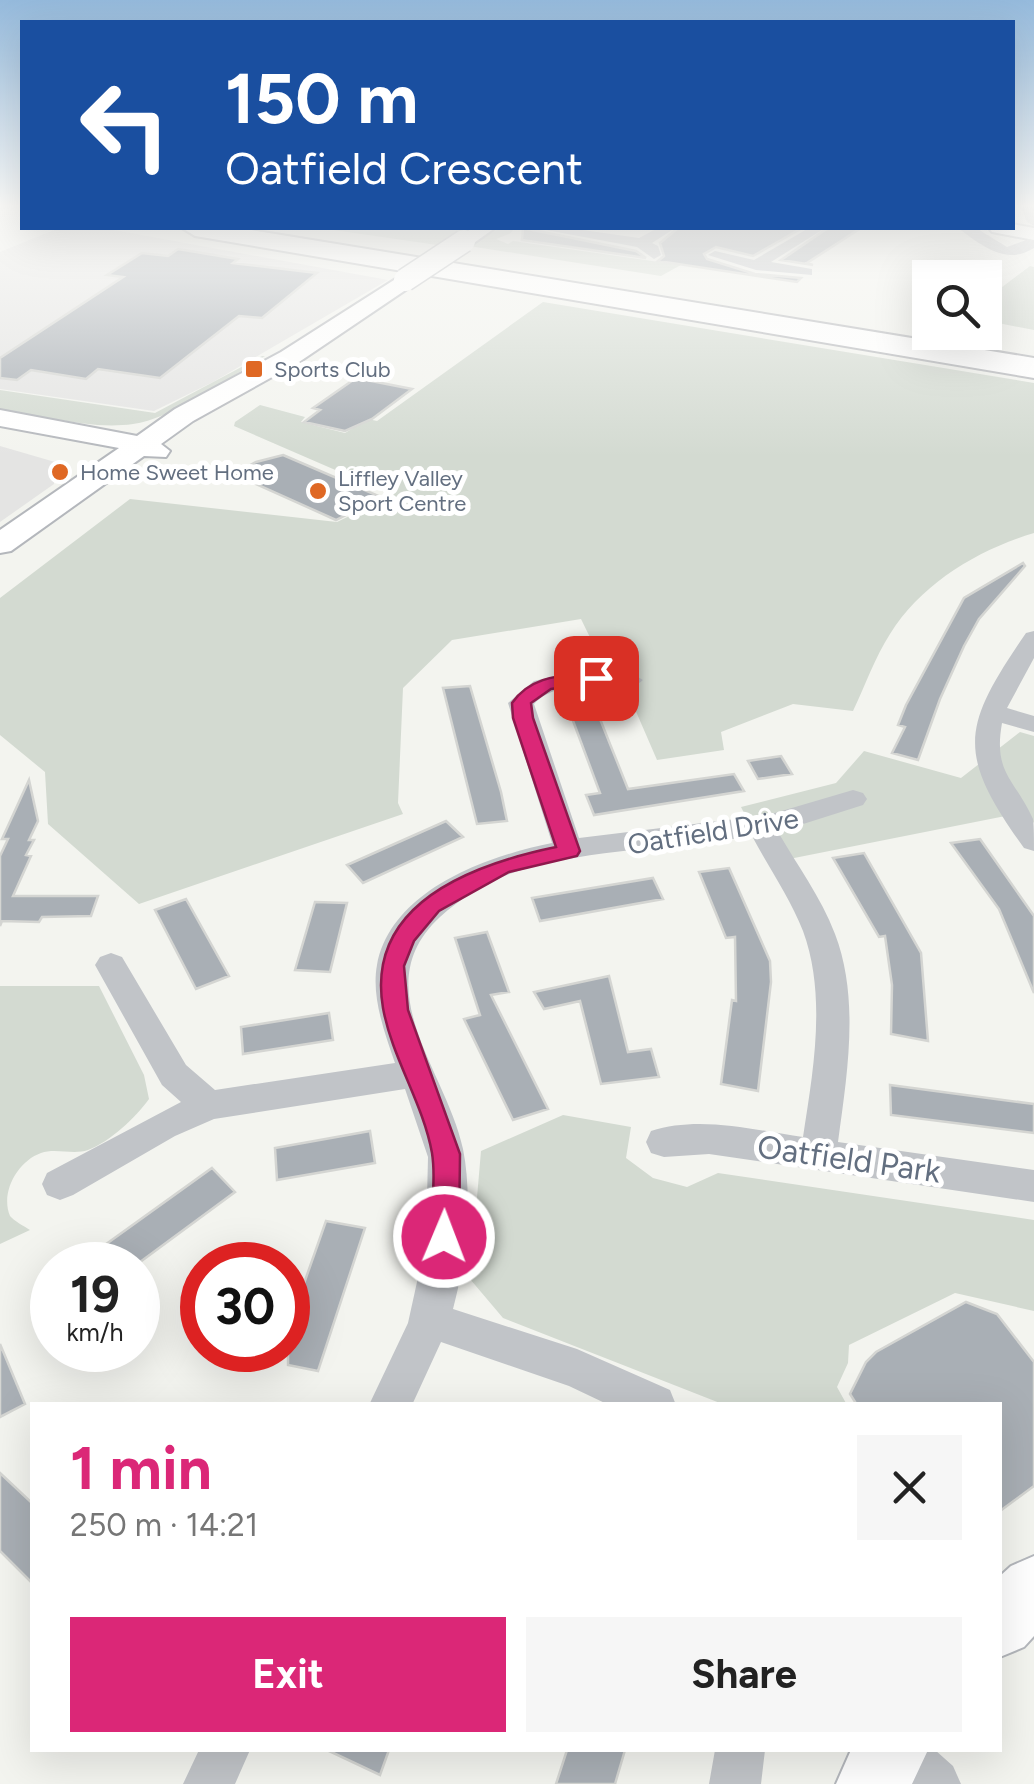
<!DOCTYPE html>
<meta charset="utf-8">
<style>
:root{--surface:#fff;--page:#f6f6f6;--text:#222;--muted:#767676;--accent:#db2777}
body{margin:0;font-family:Figtree,sans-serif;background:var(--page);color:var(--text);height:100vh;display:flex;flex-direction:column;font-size:38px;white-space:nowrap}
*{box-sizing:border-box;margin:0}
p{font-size:32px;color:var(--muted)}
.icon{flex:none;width:55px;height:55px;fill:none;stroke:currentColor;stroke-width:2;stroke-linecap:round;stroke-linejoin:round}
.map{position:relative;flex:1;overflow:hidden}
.drawer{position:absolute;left:30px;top:1402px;width:972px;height:350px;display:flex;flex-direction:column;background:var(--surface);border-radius:0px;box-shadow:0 10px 40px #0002}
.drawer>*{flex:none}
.banner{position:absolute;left:20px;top:20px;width:995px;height:210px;border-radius:0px;box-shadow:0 10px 40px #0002;background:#1a4fa0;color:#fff;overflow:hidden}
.fabs{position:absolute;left:912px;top:260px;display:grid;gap:20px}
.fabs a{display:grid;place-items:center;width:90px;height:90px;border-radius:0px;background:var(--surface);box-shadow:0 10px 40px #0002;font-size:50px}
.speed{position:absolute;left:30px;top:1242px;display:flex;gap:20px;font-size:50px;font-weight:700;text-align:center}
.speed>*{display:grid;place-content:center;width:130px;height:130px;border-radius:50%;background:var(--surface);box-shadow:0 10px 40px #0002;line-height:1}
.speed small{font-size:25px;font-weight:400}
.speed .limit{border:15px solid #d22;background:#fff;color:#111}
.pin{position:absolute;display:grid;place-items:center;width:85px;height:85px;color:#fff;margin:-42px;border-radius:20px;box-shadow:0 5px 15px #0006}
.me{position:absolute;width:110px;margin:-55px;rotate:1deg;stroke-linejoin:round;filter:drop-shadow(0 0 8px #0008)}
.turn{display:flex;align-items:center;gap:35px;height:210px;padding:0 40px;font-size:45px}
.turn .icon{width:130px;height:130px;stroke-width:2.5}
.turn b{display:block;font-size:70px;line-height:85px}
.round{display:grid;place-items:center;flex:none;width:105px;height:105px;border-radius:0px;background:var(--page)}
.head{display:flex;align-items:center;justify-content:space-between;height:170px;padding:0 40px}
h1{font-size:60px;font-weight:700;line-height:75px;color:var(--accent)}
.action{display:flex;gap:20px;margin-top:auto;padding:20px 40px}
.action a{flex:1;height:115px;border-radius:0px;background:var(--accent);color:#fff;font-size:40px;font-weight:700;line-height:115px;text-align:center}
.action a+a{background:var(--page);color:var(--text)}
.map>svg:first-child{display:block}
</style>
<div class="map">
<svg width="1034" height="1784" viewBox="0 0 1034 1784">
<rect width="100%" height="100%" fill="#f3f4ef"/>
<!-- built -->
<path fill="#e4e4e3" d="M59,228h44l285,52 -175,102 -59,29 -154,-22v-137z
M0,446l55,16 -1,22 -54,38z"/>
<!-- green -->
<path fill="#d3dad1" d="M320,228h148l-24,18z
M500,228h14l-3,5 -15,6 12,5 5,-3 153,22 5,-6 26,-1 -36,20 -192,-30z
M1030,266l4,1v63l-41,-8 -8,-13 4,-12z
M543,302l491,81v150c-56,17 -112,50 -144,101 -15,23 -25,52 -37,77l-60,-7 -72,28 3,18 -67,10 -26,-60 -16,1 -10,-33 -24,-49 -129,21 -49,48 -5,115 5,11 -264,90 -91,-80 -3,-52 -45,-37v-137l130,-99 207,23 56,-27 -159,-69 1,-4 25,-17 45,12 -4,5 44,11 23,-14 9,2z
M262,356h3c-37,22 -90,62 -132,68 -43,6 -91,-9 -133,-15v-19l155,23z
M1020,732l14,4v87l-9,-11 -256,51 -28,-56 95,-24 28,-32 97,27z
M0,986h99l45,89 5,24c-13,18 -39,43 -61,51 -14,5 -33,-2 -47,3 -23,8 -41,39 -31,63 4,5 14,10 20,14l-30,14z
M563,1115l68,12 -5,31 27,20 34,9 31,-14 316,47v91l-79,-18 -106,52 -1,18 -11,24 10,18h-122l-222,-87 -33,-39 11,-128z"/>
<!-- building -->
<path fill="#a9afb5" stroke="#d4d5d2" stroke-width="2.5" d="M523,228l113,23 10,7 -124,-18z
M678,228h124l-49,28 -37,-9 -12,7 3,5 48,15 46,4 -4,4 -139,-21 6,-5 -4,-13z
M828,228h33l-54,35 6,2 -32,-5z
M178,249l60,10 -5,4 84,10 -55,45 -23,-2 -79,62 -62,-9 -12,10 -55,-9 -14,10 -17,-2v-20l123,-81 -16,-2 35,-22 26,3z
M356,378l56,11 -40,30 -27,12 -41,-9 16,-12 -7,-2z
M283,455l98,42 -45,23 -102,-46 22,-12z
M1023,563l2,3 -46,53 -15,27 -24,53 -22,61 -26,-7 13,-26 -7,-2 8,-20 58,-107z
M470,686l31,106 6,29 -30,3 -34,-136z
M592,699l36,90 106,-15 10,17 -150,24 -8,-20 14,-2 -34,-91z
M781,756l11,18 -34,5 -10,-18z
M29,780l9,41 -9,19h5l-8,15 5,1 -18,40h85l-7,20 -49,1 -3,5 -37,-1 -2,5v-70l8,-17h-6z
M446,821l17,16 -100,46 -16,-18z
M980,839l54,77v77l-35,-84 -48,-66z
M864,853l57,100 7,88 -37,-7 1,-49 -7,-49 -6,1 -46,-79z
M729,868l41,93 1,21 -13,109 -37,-7 11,-84 4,1 -1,-64 -9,1 -27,-66z
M653,878l10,21 -123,22 -8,-23z
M186,899l43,77 -33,13 -41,-79z
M315,902l32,1 -17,69 -35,-2z
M487,932l22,60 -18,3 57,114 -35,11 -49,-101 16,-4 -25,-77z
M609,976l19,76 23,-3 8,28 -58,7 -21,-83 -36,8 -10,-17z
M329,1013l4,27 -90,14 -2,-27z
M890,1085l144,19v29l-143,-18z
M370,1131l5,32 -98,17 -2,-32z
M212,1168l23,24 -99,73h-59z
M326,1221l39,7 -47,143 -30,-6v-36z
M966,1302l31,12 37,48v124l-34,25v-106h-143l-7,-11 16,-32 10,-10z
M0,1344l25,60 -25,13z
M0,1473l32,30v80l-32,-32z
M327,1750h62l-9,25z
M567,1750h58l-10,34h-59z"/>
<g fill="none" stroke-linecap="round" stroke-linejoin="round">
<defs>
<path id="secondary" d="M1012,224l22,4v12l-42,-8 -3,-4h23z
M472,228h23l-24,17h-14l-3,-4z
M405,273l8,2 3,5 -3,5 -114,77 -106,59 -32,23 9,7 -4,6 -22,-1 -133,95 -11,2v-23l119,-82 -119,-22v-16l137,26 38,-27 106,-57z
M1034,1556v80l-10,11 -24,10v-81l11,-10z
M851,1750h77l-16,34h-76z"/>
<path id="highway" d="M182,228h57l795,130v20l-839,-142z"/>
</defs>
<!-- secondary casing -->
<use href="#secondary" stroke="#b4b7bc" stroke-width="4"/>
<!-- highway casing -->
<use href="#highway" stroke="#b4b6ba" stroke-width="4"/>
<!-- street -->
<path fill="#c1c4c8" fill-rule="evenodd" d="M1021,207h13v19l-7,-4z
M536,228h32l71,10 19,-10h17l-23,15 6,3 3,9 -7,4 -17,-12z
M809,228h16l-54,34 41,7v6l-56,-5 -48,-15 7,-4 39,9z
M958,228h18l31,19 27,-10v11c-28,18 -53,-3 -76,-20z
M1034,631v27l-27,50 27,8v16l-32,-9c-9,51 13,56 31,96 1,8 1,22 1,32l-10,-3c-69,-96 -62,-121 2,-215z
M572,672l59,1 12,7c-19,20 -76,-10 -109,24l45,134 189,-23 85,-25 10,3 4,6 -4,6 -85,27c19,33 43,65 57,102 25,65 12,141 3,208l196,28v32l-325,-48 -45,3 -13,-4 -5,-11 5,-11c48,-16 103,-1 152,6 10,-65 24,-141 0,-206 -13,-33 -34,-63 -51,-95 -78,13 -159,12 -234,35 -28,9 -56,26 -78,46 -76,70 7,155 23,232 10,50 3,111 -10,160l124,40 93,41 6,15h-67l-40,-19 -128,-44 -29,63h-43l39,-82 18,-82 2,-84 -23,-68 -191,30 -39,17 -102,59 -13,5 -13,-5 -5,-11 5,-11 134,-71 -19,-17 -67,-120 5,-8 11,-4 11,4 64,108 29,25 180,-27c-10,-29 -24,-66 -18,-98 14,-75 110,-109 175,-122l-44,-140 26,-22z
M199,1750h51l-15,34h-52z
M715,1750h50l-4,34h-52z
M871,1750h64l18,16 8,18h-65l-18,-16z"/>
<!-- secondary -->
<use href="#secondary" fill="#fff" fill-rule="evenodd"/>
<!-- highway -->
<use href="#highway" fill="#fff" fill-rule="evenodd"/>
<defs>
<path id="secondary-bridge" d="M405,280l59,-39"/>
</defs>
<!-- secondary-bridge casing -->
<use href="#secondary-bridge" stroke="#b4b7bc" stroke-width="25" stroke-linecap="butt"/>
<!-- secondary-bridge -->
<use href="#secondary-bridge" stroke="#fff" stroke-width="22"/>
</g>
<!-- sky -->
<linearGradient id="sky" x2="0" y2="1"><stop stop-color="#95badc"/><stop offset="0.45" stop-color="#fafaf8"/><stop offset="1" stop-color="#fafaf8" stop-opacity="0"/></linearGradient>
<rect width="1034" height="457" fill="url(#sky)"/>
<!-- route -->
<path fill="#db2777" stroke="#8e194d" stroke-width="2.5" d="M596,672l10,6 -3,4 -52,7 -20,14 2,15 47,133 -3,5 -68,16 -70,39 -25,30 -10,25 4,44 52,144 -1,83 -4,9 -11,4 -10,-4 -4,-9c1,-27 6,-58 2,-84 -9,-50 -40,-95 -49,-145 -18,-105 91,-144 173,-161l-43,-129 -1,-15c20,-29 52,-27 84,-31z"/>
<!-- markers -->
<g fill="#df6824" stroke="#fff" stroke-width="4">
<rect x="244" y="359" width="20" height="20" rx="5"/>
<circle cx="60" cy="472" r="10"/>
<circle cx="318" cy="491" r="10"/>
</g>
<g text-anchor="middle" stroke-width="10" stroke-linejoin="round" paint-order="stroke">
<!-- far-poi labels -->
<g font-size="22" fill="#636f80" stroke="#fff" text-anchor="start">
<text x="274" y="377">Sports Club</text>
<text x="80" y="480">Home Sweet Home</text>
<text x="338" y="486">Liffley Valley<tspan x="338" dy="25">Sport Centre</tspan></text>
</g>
<!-- street labels -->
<g font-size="28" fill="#636f80" stroke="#fff">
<text transform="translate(713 831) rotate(-9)" y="10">Oatfield Drive</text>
</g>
<!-- near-street labels -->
<g font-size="32" fill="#636f80" stroke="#fff">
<text transform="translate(849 1159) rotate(8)" y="11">Oatfield Park</text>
</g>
</g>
</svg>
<div class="fabs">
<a><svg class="icon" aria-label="search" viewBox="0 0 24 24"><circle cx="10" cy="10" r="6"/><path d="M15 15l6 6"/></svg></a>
</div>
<div class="speed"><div>19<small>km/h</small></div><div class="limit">30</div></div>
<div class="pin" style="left:596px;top:678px;background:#d93025"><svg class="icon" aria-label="arrive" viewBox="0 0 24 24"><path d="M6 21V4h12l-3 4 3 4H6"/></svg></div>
<svg class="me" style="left:444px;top:1237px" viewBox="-20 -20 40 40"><circle r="17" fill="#db2777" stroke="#fff" stroke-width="3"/><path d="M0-11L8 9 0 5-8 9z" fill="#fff"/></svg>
<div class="banner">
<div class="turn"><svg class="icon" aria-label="left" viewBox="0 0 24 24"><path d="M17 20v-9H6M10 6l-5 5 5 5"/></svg><div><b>150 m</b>Oatfield Crescent</div></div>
</div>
<section class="drawer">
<div class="head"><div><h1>1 min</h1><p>250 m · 14:21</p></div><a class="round"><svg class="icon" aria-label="close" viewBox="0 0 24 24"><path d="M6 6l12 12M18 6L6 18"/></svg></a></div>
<div class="action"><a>Exit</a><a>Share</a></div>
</section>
</div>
